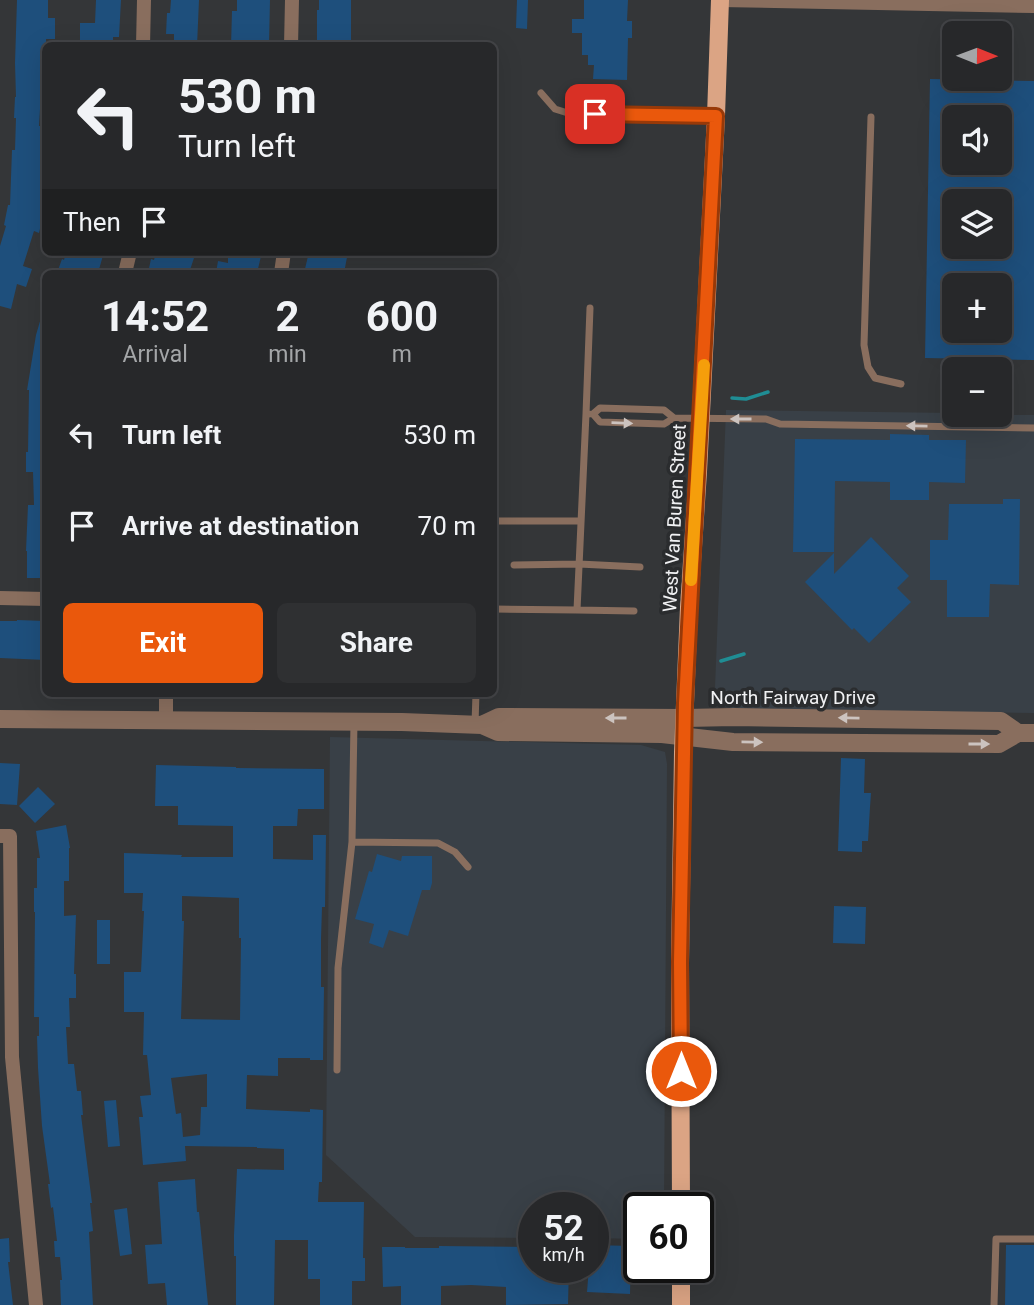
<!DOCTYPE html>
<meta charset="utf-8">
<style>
:root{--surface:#27282a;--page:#2f3032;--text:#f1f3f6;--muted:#a4a6a8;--line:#434447;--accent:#ea580c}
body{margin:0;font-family:Roboto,sans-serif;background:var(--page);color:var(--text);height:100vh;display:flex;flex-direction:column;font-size:26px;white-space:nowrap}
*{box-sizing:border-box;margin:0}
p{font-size:23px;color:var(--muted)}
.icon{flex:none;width:38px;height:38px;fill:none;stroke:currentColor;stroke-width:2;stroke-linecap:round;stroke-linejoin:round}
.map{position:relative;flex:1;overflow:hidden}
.drawer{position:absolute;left:42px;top:270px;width:455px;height:427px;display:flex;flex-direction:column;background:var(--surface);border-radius:10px;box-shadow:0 7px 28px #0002,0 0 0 2px var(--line)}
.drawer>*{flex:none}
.top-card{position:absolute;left:42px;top:42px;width:455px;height:214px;border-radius:10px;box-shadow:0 7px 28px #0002,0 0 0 2px var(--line);background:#27282a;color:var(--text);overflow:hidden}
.needle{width:46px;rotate:91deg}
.buttons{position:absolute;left:942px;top:21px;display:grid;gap:14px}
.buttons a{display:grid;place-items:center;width:70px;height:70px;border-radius:10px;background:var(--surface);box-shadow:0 7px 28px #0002,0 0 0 2px var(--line);font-size:35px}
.speed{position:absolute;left:518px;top:1192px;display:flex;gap:14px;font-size:35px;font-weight:700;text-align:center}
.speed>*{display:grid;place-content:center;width:91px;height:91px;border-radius:50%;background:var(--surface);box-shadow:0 7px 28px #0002,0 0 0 2px var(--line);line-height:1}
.speed small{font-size:18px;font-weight:400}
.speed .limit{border:4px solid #111;border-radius:10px;background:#fff;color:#111}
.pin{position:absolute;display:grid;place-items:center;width:60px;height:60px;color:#fff;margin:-30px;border-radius:14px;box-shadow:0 4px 10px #0006}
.me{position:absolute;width:77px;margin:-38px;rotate:0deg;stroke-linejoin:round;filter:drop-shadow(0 0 5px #0008)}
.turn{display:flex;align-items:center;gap:24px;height:147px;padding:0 21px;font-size:32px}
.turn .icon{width:91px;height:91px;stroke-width:2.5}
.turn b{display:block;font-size:49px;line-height:60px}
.then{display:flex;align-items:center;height:66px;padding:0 21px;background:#0003;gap:14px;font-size:26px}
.eta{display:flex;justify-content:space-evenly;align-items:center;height:119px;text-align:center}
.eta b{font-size:42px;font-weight:700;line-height:49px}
.button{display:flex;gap:14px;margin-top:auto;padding:14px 21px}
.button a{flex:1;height:80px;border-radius:10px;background:var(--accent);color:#fff;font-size:28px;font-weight:700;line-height:80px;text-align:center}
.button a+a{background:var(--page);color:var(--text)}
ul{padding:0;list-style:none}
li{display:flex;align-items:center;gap:21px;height:91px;padding:0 21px}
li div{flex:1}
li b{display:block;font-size:26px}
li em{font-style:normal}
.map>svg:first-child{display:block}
</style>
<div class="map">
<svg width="1034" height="1305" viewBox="0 0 1034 1305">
<rect width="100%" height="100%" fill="#343638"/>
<!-- built -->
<path fill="#394047" d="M726,410l228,3v2h80v298l-295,-4 -14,-2 -6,-5 -4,-14z
M330,737l311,8 24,7 2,12 -3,443 -25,1v31l-46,-1v-30h-59v30l-119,-1 -89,-82z"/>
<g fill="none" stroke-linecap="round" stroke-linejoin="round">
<!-- stream -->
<path stroke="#1f8d94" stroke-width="3.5" d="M732,398l14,1 22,-7
M721,661l23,-7"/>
</g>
<!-- building -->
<path fill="#1e4f7c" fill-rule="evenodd" d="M17,0h31v18h7v21h-9v53h-5l-2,34h7v21h-3l-1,34 4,1v21l-7,30 -5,-2 -11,35 9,3 -6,18 -9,-3 -6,25 -11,-3v-60l6,-20 -2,-1 4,-20h2l2,-55h3l1,-32h-2l1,-21h1l-1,-34z
M96,0h25l-2,37h-6v8l-33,-1v-21h15z
M171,0h28l-2,46h-23v-12h-8l1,-21h3z
M237,0h33l-1,46h-38l1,-35h5z
M319,0h32v46h-34v-36h2z
M517,0h11l-1,29 -11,-1z
M584,0h44l-1,21h5v17h-4l-1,42 -34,-1 1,-14h-6v-10h-6v-22h-10v-14h12z
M930,79l104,2v279l-109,-2zM954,117h45v46h-45zM954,201h45v46h-45zM954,285h45v46h-45z
M66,252h38l-6,21h-41l5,-14 2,1z
M156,252h40l-7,21h-41l3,-14 3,1z
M228,252h34l-5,21h-41l2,-12 10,2z
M309,252h39l-4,21h-40z
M43,311h3v267h-19v-27h-1l2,-46h6l-1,-33h-7v-20h2l1,-62h-2l9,-55z
M890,434l39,1v5h37l-1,43 -36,-1v18h-39v-18l-55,-1 -1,71h-41l2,-113 95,1z
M1003,499h17l-1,86 -29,-1 -1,33h-42v-37h-17v-40h18l1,-36h54z
M871,537l38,39 -12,12 14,14 -42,41 -15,-15 -2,2 -47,-48 29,-29v21z
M17,620l29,1v39l-46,-2v-37h17z
M841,758l24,1 -1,34h7l-1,14 -2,34h-6v11l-24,-1z
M0,763l20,1 -3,41 -17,-1z
M156,765l80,2v1l88,1v40h-26l-1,17h-24v33l40,1v-25h13l-1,72h-3l-1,32v48h3l-1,73h-13v-2h-32v18l-31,-1 -1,34 64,3v-3l13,1 -1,72h-3l-1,20h46l-1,56h2v23h-13v24h-32v-26h-12v-39h-33l-1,65h-38v-49h-2v-21l3,-66 47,1v-21l-27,-1v-1l-72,-1 1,15 -43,4 -4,-48h4l-3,-21 11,-1 -4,-40h-4l1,-43h-20v-40h17l3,-61h-2l1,-18h-19v-40l58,2 -1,2h52v-31l-55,-1v-19h-23zM182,896l57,2v40h2l-1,82 -59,-1 3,-98h-2zM207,1074v33h-6l-1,28 -17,2 -2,-24 -5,1 -5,-36z
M38,787l17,17 -20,19 -16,-17z
M66,825l4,23h-1v33h-5v35l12,-1 -2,59h2v24h-7l1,29h-4l2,37h6l3,27h4l2,24h-2l11,88h-2l3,28 -4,1 4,73h-32l-1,-25h2l-2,-23h-5l-1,-16h3l-4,-34 -2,1 -3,-24h2l-8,-58 -4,-58 -1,-32h2v-19h-5l1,-105h-1v-24h3v-30h3l-4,-27z
M377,854l24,7 1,-5h30v27l-2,7h-8l-14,46 -19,-6 -6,18 -14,-5 5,-19 -19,-5 14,-48 3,1z
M834,906l32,1 -1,37 -32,-1z
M97,920h13v44h-13z
M116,1100l4,46 -12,1 -4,-46z
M195,1179l2,33h2l9,93h-41l-2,-22 -17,1 -3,-39 17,-1 -4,-62z
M127,1208l5,46 -12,2 -6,-46z
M9,1238l1,24h-2l5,43h-13v-66z
M593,1245l38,1 -1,48 -43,-2 2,-25h4z
M1006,1245h28v60h-29z
M439,1246l95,1v20h35l-1,37 -62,1v-18l-35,-2 -30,1v19h-40v-19l-18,1 -1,-40h23v1h34z"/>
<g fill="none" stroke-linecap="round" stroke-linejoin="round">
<!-- service -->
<path stroke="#896e5e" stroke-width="7" d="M541,93l14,16 16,5 143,2
M871,117l-7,228 4,22 7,11 26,6
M586,414l-9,196 57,1
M589,414h-3l4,-106
M674,418l-10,-8 -64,-2 -7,6 7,8 64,2 10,-6 92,1 14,5 254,4
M494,521h87
M514,565l65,-1 61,3
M494,609l83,1
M475,724l1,-31
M352,842l86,1 17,9 13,15
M337,1070l1,-102 14,-126 2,-120
M994,1305l2,-66h38"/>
<!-- minor -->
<path stroke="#896e5e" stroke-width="14" d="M720,0l314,6
M143,46l1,-46
M291,46l1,-46
M125,273l5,-21
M281,273l3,-21
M0,598l46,1
M166,721v-28
M0,836h10l2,221 24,248"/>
<!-- tertiary -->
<path stroke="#896e5e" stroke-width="18" d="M0,719l402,3 80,3 16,7 164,2 71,8 266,2 19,-11h16
M482,725l17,-8 186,1 49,-1 267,4 17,12"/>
<!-- primary -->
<path stroke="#dba484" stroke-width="18" d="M681,1208l-1,-245 3,-211 6,-145 9,-135 18,-356 4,-116
M681,1267v38"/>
</g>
<!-- one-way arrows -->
<defs><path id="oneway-solid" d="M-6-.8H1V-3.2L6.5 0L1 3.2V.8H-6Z" transform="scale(1.75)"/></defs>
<g fill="#ccc3bf">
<use href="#oneway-solid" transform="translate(741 419) rotate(-180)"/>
<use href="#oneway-solid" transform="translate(622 423) rotate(2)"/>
<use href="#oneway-solid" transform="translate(917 426) rotate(-179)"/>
<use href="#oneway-solid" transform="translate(616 718) rotate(-180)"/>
<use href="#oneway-solid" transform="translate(849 718) rotate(-179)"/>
<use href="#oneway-solid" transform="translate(752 742) rotate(1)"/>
<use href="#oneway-solid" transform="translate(979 744)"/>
</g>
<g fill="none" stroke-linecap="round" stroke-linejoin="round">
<defs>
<path id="route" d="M595,114l121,2 -31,587 -5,259 1,109"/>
</defs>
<!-- route casing -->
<use href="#route" stroke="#983908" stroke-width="18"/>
<!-- route -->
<use href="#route" stroke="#ea580c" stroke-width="12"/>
<!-- slow -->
<path stroke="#f59e0b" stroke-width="12" d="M691,580l13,-215"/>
</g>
<g text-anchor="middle" stroke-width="7" stroke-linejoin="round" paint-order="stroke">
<!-- street labels -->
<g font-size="19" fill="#f0f1f3" stroke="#2a2c2e">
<text transform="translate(674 518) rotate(-87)" y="7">West Van Buren Street</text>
<text x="793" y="704">North Fairway Drive</text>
</g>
</g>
</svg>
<div class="buttons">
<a><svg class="needle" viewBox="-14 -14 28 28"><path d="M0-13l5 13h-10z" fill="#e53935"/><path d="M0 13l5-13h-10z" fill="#a4a6a8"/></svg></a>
<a><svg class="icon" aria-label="sound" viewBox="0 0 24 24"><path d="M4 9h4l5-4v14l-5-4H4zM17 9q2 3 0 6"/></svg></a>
<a><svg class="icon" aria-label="layers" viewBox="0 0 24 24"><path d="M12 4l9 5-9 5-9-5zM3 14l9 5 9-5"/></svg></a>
<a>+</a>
<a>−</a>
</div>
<div class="speed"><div>52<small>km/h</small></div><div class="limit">60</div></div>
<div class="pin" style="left:595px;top:114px;background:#d93025"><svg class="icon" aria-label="arrive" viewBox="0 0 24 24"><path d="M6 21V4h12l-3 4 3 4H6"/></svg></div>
<svg class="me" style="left:681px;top:1071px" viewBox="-20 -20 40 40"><circle r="17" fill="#ea580c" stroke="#fff" stroke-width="3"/><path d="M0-11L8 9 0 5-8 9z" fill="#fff"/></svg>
<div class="top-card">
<div class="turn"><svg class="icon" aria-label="left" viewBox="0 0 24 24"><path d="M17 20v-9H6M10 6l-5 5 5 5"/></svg><div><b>530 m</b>Turn left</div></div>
<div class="then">Then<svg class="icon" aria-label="arrive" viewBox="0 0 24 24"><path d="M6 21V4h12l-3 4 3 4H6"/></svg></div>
</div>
<section class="drawer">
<div class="eta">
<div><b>14:52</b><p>Arrival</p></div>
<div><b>2</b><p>min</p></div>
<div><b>600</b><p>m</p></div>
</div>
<ul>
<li><svg class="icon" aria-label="left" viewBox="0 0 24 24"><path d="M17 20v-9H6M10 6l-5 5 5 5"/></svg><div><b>Turn left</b></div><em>530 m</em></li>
<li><svg class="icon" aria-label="arrive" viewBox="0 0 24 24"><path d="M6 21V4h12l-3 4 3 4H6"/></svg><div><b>Arrive at destination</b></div><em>70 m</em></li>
</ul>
<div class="button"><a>Exit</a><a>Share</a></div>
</section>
</div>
